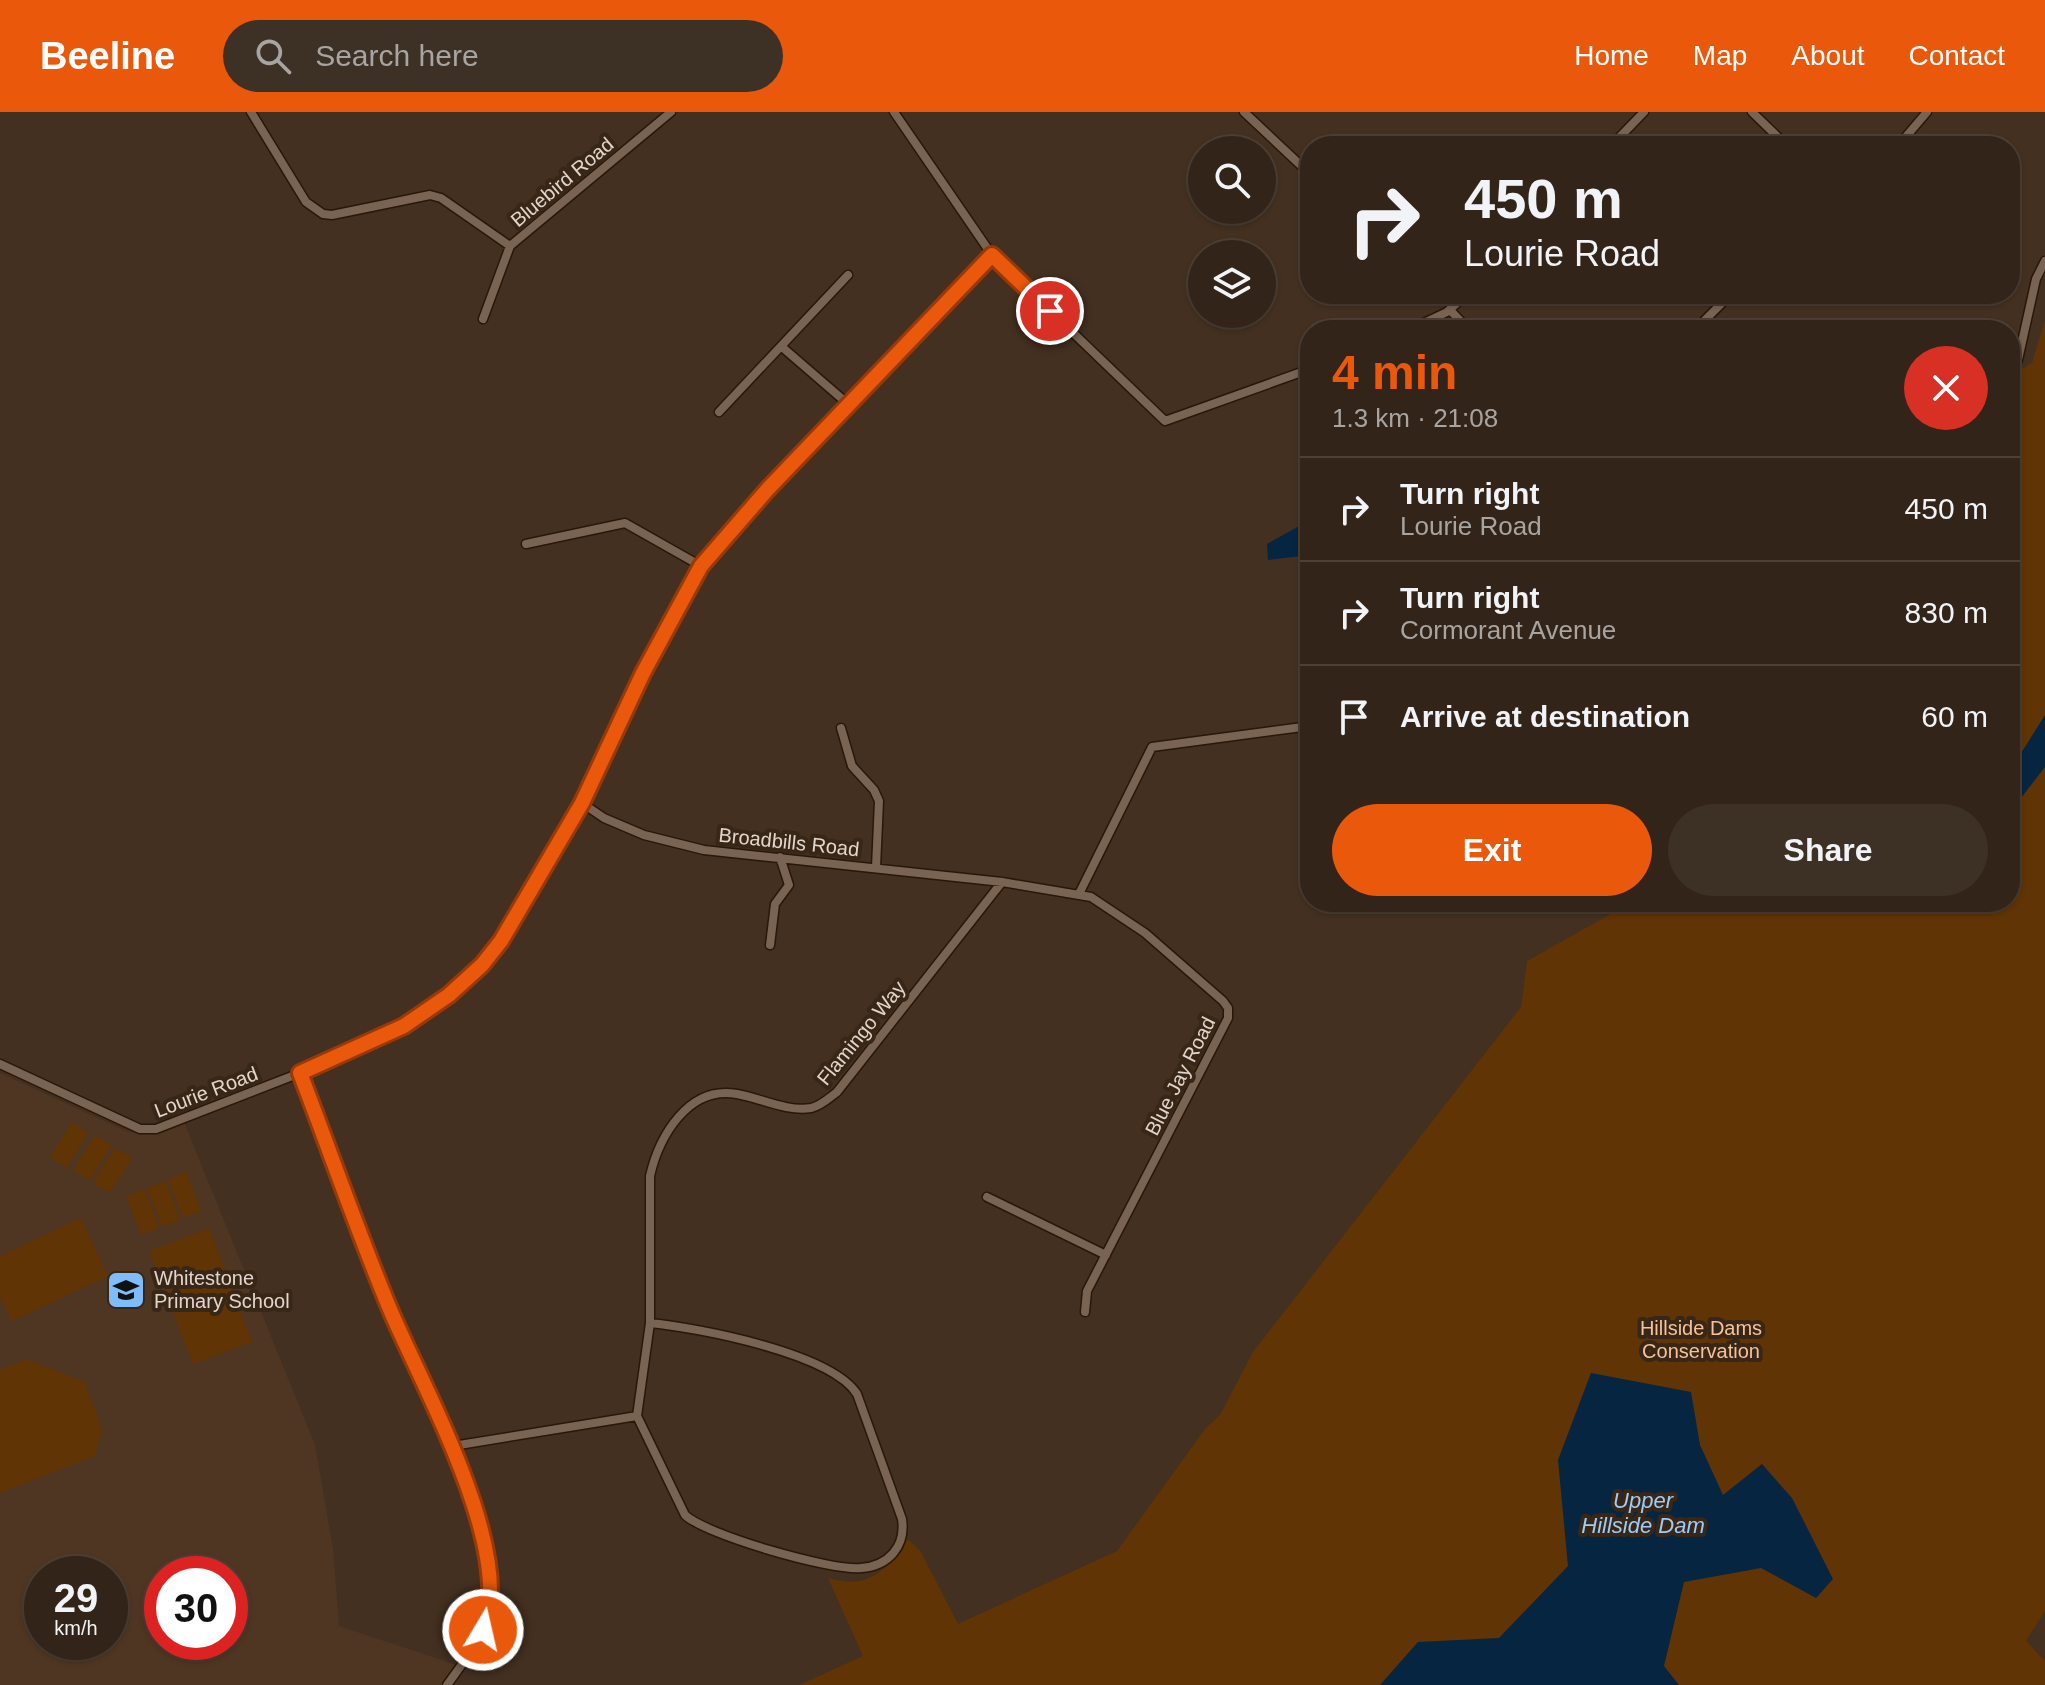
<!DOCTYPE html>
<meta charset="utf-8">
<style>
:root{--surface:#322418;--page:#3d3025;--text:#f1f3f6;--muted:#a8a4a2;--line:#4d4137;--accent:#ea580c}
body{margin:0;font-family:Helvetica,sans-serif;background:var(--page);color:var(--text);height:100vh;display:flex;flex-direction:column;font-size:30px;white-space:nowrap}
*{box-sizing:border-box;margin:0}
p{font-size:26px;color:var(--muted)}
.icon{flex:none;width:44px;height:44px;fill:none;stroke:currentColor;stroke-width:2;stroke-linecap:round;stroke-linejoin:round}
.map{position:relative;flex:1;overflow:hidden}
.drawer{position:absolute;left:1300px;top:208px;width:720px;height:592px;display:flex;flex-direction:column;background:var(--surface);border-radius:32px;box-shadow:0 2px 6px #0004,0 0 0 2px var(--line)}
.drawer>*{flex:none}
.guide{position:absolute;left:1300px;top:24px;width:720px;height:168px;border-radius:32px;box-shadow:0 2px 6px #0004,0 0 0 2px var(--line);background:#322418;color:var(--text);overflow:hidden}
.fabs{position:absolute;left:1188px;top:24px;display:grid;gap:16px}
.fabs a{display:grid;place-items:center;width:88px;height:88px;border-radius:50%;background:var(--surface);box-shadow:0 2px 6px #0004,0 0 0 2px var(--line);font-size:40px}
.speed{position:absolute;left:24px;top:1444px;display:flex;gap:16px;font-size:40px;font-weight:700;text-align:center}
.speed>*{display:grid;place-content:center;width:104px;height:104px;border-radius:50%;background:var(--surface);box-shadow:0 2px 6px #0004,0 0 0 2px var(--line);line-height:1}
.speed small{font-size:20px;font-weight:400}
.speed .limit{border:12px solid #d22;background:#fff;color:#111}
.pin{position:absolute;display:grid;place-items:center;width:68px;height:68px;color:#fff;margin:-34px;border:4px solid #fff;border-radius:50%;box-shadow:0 2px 8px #0007}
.me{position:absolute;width:88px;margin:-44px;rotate:9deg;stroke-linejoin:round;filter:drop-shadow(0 0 6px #0008)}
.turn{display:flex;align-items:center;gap:28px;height:168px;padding:0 32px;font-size:36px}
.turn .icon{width:104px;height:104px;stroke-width:2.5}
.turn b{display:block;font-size:56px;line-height:68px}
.round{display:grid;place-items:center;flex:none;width:84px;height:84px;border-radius:42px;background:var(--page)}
.headline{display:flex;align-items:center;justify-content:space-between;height:136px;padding:0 32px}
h1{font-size:48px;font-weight:700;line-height:60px;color:var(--accent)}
.action{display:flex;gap:16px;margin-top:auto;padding:16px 32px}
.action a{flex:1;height:92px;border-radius:48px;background:var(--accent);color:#fff;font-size:32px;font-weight:700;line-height:92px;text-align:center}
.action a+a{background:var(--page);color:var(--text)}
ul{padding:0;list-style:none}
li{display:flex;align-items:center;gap:24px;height:104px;padding:0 32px;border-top:2px solid var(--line)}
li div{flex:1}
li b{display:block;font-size:30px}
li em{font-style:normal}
header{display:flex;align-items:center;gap:48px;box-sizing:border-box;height:112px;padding:0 40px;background:var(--accent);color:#fff}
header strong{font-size:38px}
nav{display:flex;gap:44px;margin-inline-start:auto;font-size:28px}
.search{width:560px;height:72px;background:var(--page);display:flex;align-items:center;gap:20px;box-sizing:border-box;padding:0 28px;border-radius:44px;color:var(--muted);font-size:30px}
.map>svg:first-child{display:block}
</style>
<header>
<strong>Beeline</strong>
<div class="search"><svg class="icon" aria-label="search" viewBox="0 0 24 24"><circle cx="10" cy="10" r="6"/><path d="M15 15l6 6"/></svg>Search here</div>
<nav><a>Home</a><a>Map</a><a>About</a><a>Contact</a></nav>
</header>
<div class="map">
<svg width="2045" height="1573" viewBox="0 0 2045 1573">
<rect width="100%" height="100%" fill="#433020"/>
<!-- built -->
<path fill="#4f3622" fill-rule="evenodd" d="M0,961l128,59 25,2 31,-12 131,323 18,104 6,77 121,40 -14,19h-446zM42,1462h68v68h-68zM162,1462h68v68h-68z"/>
<!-- green -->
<path fill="#603405" d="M2045,208v1291l-19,30 19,20v24h-1246l64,-29 -35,-78c35,11 53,-3 76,-30v-6l5,-2 12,12 37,72 159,-73 88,-122 15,-14 33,-63 268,-345 6,-46 105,-59h378v-526l22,-13z
M72,1010l16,11 -21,35 -17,-11z
M95,1023l17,10 -22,35 -17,-10z
M115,1036l17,10 -22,35 -17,-10z
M186,1060l15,39 -18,7 -15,-39z
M166,1069l14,39 -18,7 -15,-39z
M145,1077l14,39 -18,7 -15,-39z
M81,1106l27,58 -96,45 -12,-24v-41z
M209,1116l43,114 -59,22 -44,-113z
M26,1247l59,23 17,48 -7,26 -95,37v-123z"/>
<!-- water -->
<path fill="#062540" d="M1310,408v35l-42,5 -1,-16z
M2045,603v52l-24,31 -9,-9 1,-23z
M1591,1261l100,19 9,53 23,50 39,-31 30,34 41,81 -17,19 -55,-30 -77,14 -20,84 15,19h-299l38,-43 81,-4 69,-72 -10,-106z"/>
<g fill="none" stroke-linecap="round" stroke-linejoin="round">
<defs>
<path id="street" d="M251,0l55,90 17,12 9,1 98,-20 11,3 69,48
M894,0l98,143 173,166 145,-52
M1244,0l66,62
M1752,0l35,34
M1611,34l33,-34
M1898,34l29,-34
M1450,198l19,20
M483,207l27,-73 161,-134
M1702,211l29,-29
M1409,218l38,-18 20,-18
M782,235l66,57
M2018,248l18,-81 9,-18
M719,300l129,-137
M526,432l99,-21 76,43
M841,616l11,38 22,24 5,11 -3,66
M582,691l22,15 40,17 60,15 298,32 89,15 54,36 78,68 5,7v10l-141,273 -2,21
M1079,782l73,-147 158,-21
M770,833l5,-41 14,-19 -9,-28
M0,952l140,65h16l144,-56 104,-47 45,-31 33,-30 19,-24 81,-138 61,-130 58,-107 26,-32 265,-279
M300,961c30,78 58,157 89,234 36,87 103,195 100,292 -1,33 -23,60 -42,86
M987,1085l119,58
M650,1211c49,5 181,30 207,71l45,125c4,27 -13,47 -41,49 -30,3 -155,-33 -176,-53l-48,-99z
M650,1211v-147c9,-39 38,-91 87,-82 23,4 50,18 74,14 10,-2 18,-10 26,-16l165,-210
M453,1334l184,-30"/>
</defs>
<!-- street casing -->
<use href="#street" stroke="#291708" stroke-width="11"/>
<!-- street -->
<use href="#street" stroke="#796352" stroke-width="8"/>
</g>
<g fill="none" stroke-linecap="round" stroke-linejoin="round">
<defs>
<path id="route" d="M483,1518c34,-78 -63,-248 -94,-323 -32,-77 -59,-156 -89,-234l104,-47 45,-31 33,-30 19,-24 81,-138 61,-130 58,-107 66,-76 225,-235 58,56"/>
</defs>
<!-- route casing -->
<use href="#route" stroke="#983908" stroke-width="20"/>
<!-- route -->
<use href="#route" stroke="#ea580c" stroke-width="14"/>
</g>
<!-- icons -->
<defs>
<symbol id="school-square" viewBox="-11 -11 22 22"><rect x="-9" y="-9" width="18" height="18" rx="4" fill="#7fbdfa" stroke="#382616"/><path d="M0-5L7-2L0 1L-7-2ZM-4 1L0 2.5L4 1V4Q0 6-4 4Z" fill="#111"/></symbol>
</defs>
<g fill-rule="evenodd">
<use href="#school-square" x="104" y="1156" width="44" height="44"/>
</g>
<g text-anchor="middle" stroke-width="8" stroke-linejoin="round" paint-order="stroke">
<!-- street labels -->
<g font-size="20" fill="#e2d5cc" stroke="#382616">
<text transform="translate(562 70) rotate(-40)" y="7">Bluebird Road</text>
<text transform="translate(789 730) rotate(6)" y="7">Broadbills Road</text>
<text transform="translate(861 921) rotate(-51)" y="7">Flamingo Way</text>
<text transform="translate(1180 964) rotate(-63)" y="7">Blue Jay Road</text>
<text transform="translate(206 980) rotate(-21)" y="7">Lourie Road</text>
</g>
<!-- poi labels -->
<g font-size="20" fill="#e2d5cc" stroke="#382616" text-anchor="start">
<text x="154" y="1173">Whitestone<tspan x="154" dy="23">Primary School</tspan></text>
</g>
<!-- park labels -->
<g font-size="20" fill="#f5c299" stroke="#382616">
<text x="1701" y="1223">Hillside Dams<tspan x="1701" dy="23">Conservation</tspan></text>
</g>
<!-- water labels -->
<g font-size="22" font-style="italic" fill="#9eccf9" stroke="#382616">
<text x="1643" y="1396">Upper<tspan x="1643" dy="25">Hillside Dam</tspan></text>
</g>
</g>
</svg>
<div class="fabs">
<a><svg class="icon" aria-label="search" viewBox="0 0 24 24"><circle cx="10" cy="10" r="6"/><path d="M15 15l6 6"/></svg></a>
<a><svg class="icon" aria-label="layers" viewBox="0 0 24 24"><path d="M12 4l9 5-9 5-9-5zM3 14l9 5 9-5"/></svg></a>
</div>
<div class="speed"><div>29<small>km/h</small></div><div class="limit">30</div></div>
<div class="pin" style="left:1050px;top:199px;background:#d93025"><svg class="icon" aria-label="arrive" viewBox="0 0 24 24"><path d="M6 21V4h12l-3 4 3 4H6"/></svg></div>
<svg class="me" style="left:483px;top:1518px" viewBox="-20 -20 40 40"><circle r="17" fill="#ea580c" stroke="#fff" stroke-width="3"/><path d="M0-11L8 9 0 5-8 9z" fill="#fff"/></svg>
<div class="guide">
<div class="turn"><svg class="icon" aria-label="right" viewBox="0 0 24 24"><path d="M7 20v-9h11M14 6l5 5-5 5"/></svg><div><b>450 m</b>Lourie Road</div></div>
</div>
<section class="drawer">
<div class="headline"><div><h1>4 min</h1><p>1.3 km · 21:08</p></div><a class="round" style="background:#d93025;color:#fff"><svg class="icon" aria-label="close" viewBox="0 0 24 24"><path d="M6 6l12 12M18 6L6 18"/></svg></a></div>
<ul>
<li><svg class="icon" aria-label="right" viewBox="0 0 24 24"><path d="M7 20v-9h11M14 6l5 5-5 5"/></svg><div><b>Turn right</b><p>Lourie Road</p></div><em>450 m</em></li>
<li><svg class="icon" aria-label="right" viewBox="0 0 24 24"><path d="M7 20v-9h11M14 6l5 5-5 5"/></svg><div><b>Turn right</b><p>Cormorant Avenue</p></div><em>830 m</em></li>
<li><svg class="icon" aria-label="arrive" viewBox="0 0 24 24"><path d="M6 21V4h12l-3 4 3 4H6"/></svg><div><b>Arrive at destination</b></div><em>60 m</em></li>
</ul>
<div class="action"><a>Exit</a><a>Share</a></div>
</section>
</div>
